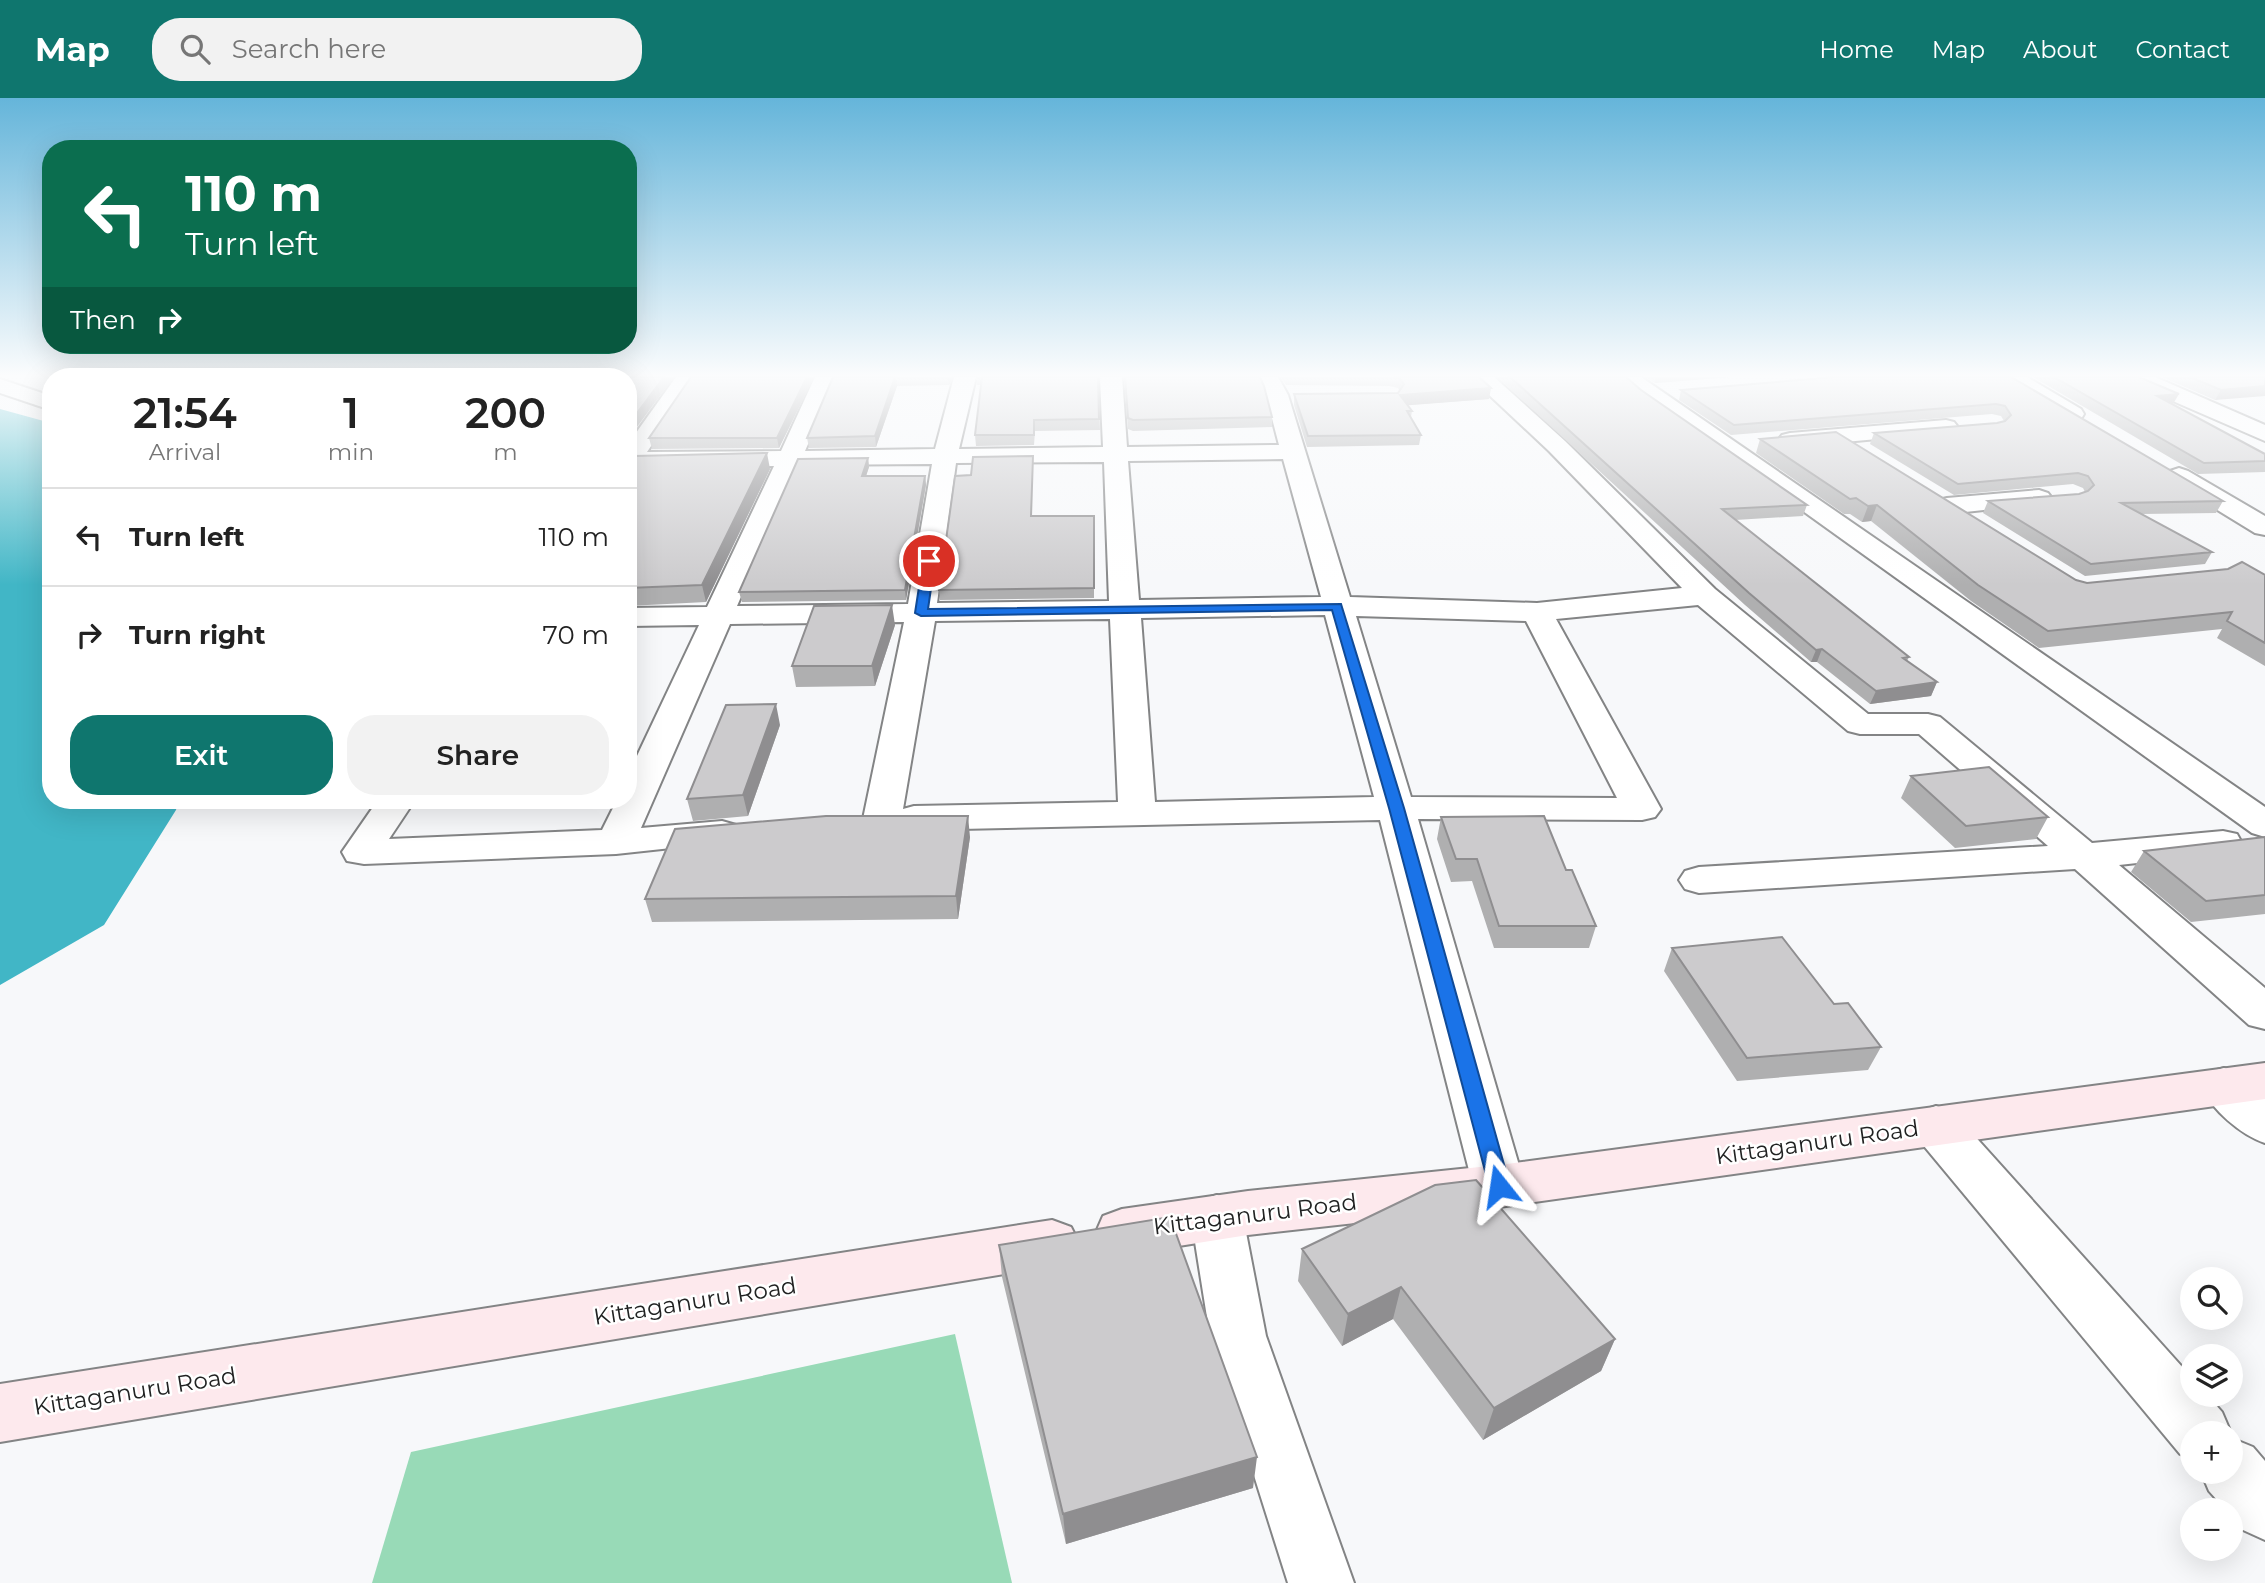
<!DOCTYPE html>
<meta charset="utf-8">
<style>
:root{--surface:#fff;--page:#f2f2f2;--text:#222;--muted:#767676;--line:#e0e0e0;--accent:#0f766e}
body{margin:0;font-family:Montserrat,sans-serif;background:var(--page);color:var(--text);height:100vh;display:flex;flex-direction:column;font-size:26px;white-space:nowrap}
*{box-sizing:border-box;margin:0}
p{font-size:23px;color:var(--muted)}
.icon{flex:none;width:38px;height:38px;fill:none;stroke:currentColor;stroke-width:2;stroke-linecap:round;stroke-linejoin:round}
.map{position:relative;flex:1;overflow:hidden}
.drawer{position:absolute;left:42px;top:270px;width:595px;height:441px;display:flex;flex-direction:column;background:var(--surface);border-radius:28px;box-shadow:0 7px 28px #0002}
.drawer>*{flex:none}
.hud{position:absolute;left:42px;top:42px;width:595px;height:214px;border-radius:28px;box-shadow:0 7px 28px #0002;background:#0b6e4f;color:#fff;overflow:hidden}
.fabs{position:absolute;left:2180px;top:1169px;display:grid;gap:14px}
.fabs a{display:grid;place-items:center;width:63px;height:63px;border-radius:50%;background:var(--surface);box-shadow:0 7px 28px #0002;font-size:35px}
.pin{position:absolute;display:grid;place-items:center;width:60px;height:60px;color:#fff;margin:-30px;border:4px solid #fff;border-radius:50%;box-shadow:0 2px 7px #0007}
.me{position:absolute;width:77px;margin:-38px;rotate:345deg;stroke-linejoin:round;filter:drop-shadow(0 0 5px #0008)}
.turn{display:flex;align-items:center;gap:24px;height:147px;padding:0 28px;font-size:32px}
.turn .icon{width:91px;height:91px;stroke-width:2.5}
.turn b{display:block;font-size:49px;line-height:60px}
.then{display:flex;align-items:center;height:66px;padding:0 28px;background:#0003;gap:14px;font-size:26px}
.eta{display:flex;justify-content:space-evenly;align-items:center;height:119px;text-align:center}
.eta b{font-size:42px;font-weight:600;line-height:49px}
.button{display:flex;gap:14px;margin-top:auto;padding:14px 28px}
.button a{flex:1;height:80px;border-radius:28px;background:var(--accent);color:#fff;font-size:28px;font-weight:600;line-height:80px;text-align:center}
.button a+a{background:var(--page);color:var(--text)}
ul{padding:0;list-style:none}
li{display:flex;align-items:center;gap:21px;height:98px;padding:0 28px;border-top:2px solid var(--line)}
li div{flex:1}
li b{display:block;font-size:26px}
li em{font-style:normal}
header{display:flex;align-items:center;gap:42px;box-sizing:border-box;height:98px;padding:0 35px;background:var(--accent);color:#fff}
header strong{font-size:33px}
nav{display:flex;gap:38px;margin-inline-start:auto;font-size:24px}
.search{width:490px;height:63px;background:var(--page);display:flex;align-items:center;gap:18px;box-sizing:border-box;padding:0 24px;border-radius:28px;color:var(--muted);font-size:26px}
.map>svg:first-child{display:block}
</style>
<header>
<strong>Map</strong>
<div class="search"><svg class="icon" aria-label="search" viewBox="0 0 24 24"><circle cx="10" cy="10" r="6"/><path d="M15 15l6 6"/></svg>Search here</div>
<nav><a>Home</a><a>Map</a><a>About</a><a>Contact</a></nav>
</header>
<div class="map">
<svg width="2265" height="1485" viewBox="0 0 2265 1485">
<rect width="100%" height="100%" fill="#f7f8fa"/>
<!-- green -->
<path fill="#98dab7" d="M955,1236l57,249h-640l39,-131z"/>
<!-- water -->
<path fill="#41b6c6" d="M0,311l51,14v377h128l-3,10 -72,115 -104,60z"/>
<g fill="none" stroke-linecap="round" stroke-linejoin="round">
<defs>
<path id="street" d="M676,279h22l-51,75 134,-1 34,-74h22l-32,74 130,-2 19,-72h22l-17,72 144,-2 -3,-70h22l5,70 152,-2 -13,-50 -10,-18h22l10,18 62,202 187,6 145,-15 -133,-137 -79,-74h24l71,64 150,148 153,125h60l12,3 152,126 131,-12 14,3 5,9 -5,9 -118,13 146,123v41l-16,-4 -174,-156 -376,24 -14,-4 -6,-9 6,-9 14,-4 349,-21 -129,-112h-59l-12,-3 -150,-126 -142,14 105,190 -6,8 -13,3 -224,-1 107,367 -8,15 -18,6 -18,-6 -8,-15 -93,-366 -466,10 -13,-4 -3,-3 -3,4 -13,4 -13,-4 -6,-8 41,-197 -174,2 -89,204 81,-7 14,4 5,8 -5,8 -120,13 -252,10 -17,-3 -5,-9 36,-52h37l-26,39 213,-9 15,-30h11v-25l71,-150 -71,1v-18l79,-1 67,-141 -146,3v-25zM1283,361l38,138 -182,3 -11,-139zM1104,364l5,139 -172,2 19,-140zM932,366l-24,140 -171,2 61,-141zM1325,517l49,182 -219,5 -14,-184zM1356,518l170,5 91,177 -206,-1zM1110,521l8,183 -204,4 -11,3 32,-188z
M1616,279h25l624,430v30l-13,-4z
M2000,279h27l54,32 3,5 -3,5h-16z
M2126,279h29l110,48v16l-136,-59z
M0,281l51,17v14l-51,-17z
M1946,322l8,2 4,5 -4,5 -164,15 -8,-2 -4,-5 4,-5 8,-2z
M2179,370l9,3 77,45v19l-10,-2 -85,-52 -4,-5 4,-5z
M2039,392l9,3 4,5 -4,5 -101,11 -9,-2 -4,-6 4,-6 9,-2z
M2224,970l17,5 24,21v49c-26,-9 -52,-33 -65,-57l7,-13z
M1936,1008l17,6 240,267v16h14l15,17 9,21h-38v26l-13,-5 -261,-314 -7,-14 7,-14z
M1217,1097l19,6 7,16 23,119 88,247h-66l-78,-247 -19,-119 7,-16z
M2231,1340l22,9 12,14v79l-22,-10 -12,-13v-7h-5l-17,-19 -8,-19h30z"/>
<path id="secondary" d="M2265,965v36l-766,108 -251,28 -126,20 -19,-7 -7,-16 7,-16 19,-7 126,-18 251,-26z
M1052,1122l19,7 8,16 -8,16 -19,7 -1052,176v-58z"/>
</defs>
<!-- street casing -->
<use href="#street" stroke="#838485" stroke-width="4"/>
<!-- secondary casing -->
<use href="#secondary" stroke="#838485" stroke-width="4"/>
<!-- street -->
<use href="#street" fill="#fff" fill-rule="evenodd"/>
<!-- secondary -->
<use href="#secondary" fill="#fde9ed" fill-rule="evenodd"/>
</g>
<!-- wall -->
<path fill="#afafb0" d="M691,279h123l-35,71 -127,1 -3,-11z
M833,279h120l-4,8 -52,1 -21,61 -67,1 -2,-10z
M976,279h122l2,53 -65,1 -1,14 -58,1 -1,-11 6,-50h-4z
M1124,279h136l12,40v10l-139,4 -5,-2z
M1280,279h199l10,22 -82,6 5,6 -1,6 10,18 -2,10 -112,2 -13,-42v-11l104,-1 2,-2 -2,-3 -9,-2 -103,-1z
M1497,279h129l15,13 166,115 -4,11 -68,4 174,137 -2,4 30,21 -6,14 -61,8 -53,-42h-6l-66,-57z
M1645,279h86l-76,6z
M2011,279l212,124 -7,12 -75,1 71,38 -7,12 -120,12 -102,-63 5,-12 91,-7 6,-2 -2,-4 -10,-4 -119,11 -84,-51 4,-11 123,-10 7,-2 -3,-5 -9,-2 -261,21 -52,-35 2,-10z
M2033,279h106l34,27 92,50v18l-67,2z
M2162,279h103l-50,23z
M1760,341l316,141 11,3 178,-8v91l-48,-28 5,-9 -183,19 -68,-47 -100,-80 -9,1 -12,-8h-6l-88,-61z
M868,360l1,9 -3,9h59l1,9 -20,115 -164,2 -3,-10z
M628,366l142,5 -64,133 -78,4z
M1033,367l-2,51h63v82l-154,2 -1,-10 32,-115z
M895,527l-20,61 -79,1 -4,-21z
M780,627l-32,91 -55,5 -6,-22z
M1911,678l137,41 -12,22 -81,9 -54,-50z
M256,702h120l-6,7 -109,2z
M411,702h99l-4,5 -92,2z
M1441,719l125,53 30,56 -7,22h-95l-22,-67 -21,1 -14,-43z
M970,739l-12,82 -306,3 -7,-23z
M2265,739v77l-74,8 -60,-50 13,-21z
M1672,850l162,56 47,43 -13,23 -131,11 -73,-110z
M999,1147l254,243 -187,56 -64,-267z
M1302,1151l313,90 -14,32 -118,69 -90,-121 -51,27 -44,-65z"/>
<!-- shaded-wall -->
<path fill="#8f8e90" d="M664,279h10l-46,62v-14z
M807,279h7l-35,71 -2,-10z
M896,279l1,9 -21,61 -1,-11z
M948,279h5l-4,8z
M1656,279h75l-76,6z
M2265,288v10l-50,4 6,-10z
M1491,290l-2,11 -90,7 1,-11z
M2179,296l-6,10 -16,-8z
M767,355l3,16 -64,133 -4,-17z
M868,360l1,9 -6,18 -1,-9z
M925,378l1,9 -20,115 -1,-10z
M1877,407l-6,16 -9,1 6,-16z
M892,507l3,20 -20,61 -3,-20z
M1822,551l-5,13h-6l5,-12z
M1937,584l-6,14 -61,8 6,-13z
M776,606l4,21 -32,91 -5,-21z
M366,702h10l-6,7z
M968,718l2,21 -12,82 -2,-23z
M1401,1189l-8,32 -51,27 6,-32z
M1615,1241l-14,32 -118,69 11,-32z
M1257,1359l-4,31 -187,56 -3,-30z"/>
<!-- building -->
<path fill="#cccbcd" stroke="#8f8e90" stroke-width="2" d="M628,279h36l-36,48z
M691,279h116l-30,61h-128z
M833,279h62l-20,59 -68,2z
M982,279h116l1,42 -65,1v15h-59z
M1125,279h135l4,9 8,31 -139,3 -5,-2z
M1394,279h85l12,11 -91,7 12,16h-5l14,24 -113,1 -14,-42 104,-1 6,-9 -5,-6z
M1510,279h116l15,13 166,115 -85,4 187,148 -6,1 34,24 -61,9 -54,-42 -6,1 -67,-57z
M1835,279h176l212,124 -102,2 91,49 -121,12 -103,-63 91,-7 9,-3 6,-6 -6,-9 -10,-3 -120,11 -84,-51 123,-10 8,-2 6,-6 -6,-9 -9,-2 -262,21 -53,-35z
M2054,279h85l40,17 -22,2 108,58v7l-61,2z
M2190,279h75v9l-44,4z
M1836,334l240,148 11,3 141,-14 14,-7 23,13v68l-38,-22 5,-9 -184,19 -70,-46 -101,-80 -9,1 -12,-8 -6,1 -90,-60z
M767,355l-65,132 -74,3v-124l6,-8z
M1033,358l-2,60h63v72l-155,2 16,-114 16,-1 2,-18z
M868,360l-6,18h63l-20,114 -166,2 59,-133z
M892,507l-20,61h-80l22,-60z
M776,606l-33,91 -56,4 39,-94z
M1989,669l59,50 -82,9 -55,-50z
M826,718h142l-12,80 -311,3 30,-70z
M1544,718l22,54h6l24,56h-97l-22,-67h-21l-15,-42z
M2265,739v58l-59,6 -62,-50z
M1782,839l52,67 14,-1 33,44 -134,11 -75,-110z
M1476,1082l139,159 -121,69 -93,-121 -53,27 -46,-65 133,-64z
M1170,1119l87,240 -194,57 -64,-269z"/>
<!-- sky -->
<linearGradient id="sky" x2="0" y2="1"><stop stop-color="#65b5da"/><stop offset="0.57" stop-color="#fbfcfd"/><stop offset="1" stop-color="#fbfcfd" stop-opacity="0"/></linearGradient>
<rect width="2265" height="487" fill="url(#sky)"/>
<!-- route -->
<path fill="#1a73e8" stroke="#114b97" stroke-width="2" d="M929,459l6,4 -7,48 413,-5 63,204 106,378 -3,6 -8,2 -7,-2 -3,-6 -100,-378 -57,-198 -411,6 -6,-3 8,-52z"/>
<g text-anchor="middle" stroke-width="5" stroke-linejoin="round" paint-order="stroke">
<!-- near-street labels -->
<g font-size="23" fill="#212222" stroke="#fff">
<text transform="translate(1817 1044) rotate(-8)" y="8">Kittaganuru Road</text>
<text transform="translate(1255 1116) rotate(-7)" y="8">Kittaganuru Road</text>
<text transform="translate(695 1203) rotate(-9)" y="8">Kittaganuru Road</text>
<text transform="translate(135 1293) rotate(-9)" y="8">Kittaganuru Road</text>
</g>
</g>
</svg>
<div class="fabs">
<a><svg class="icon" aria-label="search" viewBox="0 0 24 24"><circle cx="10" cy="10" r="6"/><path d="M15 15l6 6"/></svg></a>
<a><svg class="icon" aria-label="layers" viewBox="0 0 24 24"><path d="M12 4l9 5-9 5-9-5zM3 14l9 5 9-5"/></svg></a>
<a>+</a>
<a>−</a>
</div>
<div class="pin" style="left:929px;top:463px;background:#d93025"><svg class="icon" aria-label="arrive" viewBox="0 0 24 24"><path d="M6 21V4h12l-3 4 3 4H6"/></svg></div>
<svg class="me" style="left:1499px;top:1088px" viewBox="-20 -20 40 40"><path d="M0-17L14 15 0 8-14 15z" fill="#1a73e8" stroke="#fff" stroke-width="4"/></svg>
<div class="hud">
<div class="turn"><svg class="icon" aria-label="left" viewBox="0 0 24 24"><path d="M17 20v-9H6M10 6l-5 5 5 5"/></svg><div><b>110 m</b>Turn left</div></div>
<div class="then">Then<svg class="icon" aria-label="right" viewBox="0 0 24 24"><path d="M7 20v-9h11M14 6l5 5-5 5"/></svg></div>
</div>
<section class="drawer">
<div class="eta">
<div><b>21:54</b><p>Arrival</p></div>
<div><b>1</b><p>min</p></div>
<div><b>200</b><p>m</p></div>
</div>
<ul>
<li><svg class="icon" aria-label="left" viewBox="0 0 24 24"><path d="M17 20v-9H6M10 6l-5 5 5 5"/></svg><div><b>Turn left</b></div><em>110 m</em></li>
<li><svg class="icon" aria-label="right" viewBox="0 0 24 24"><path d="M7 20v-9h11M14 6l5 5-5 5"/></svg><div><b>Turn right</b></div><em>70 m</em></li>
</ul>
<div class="button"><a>Exit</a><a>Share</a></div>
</section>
</div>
